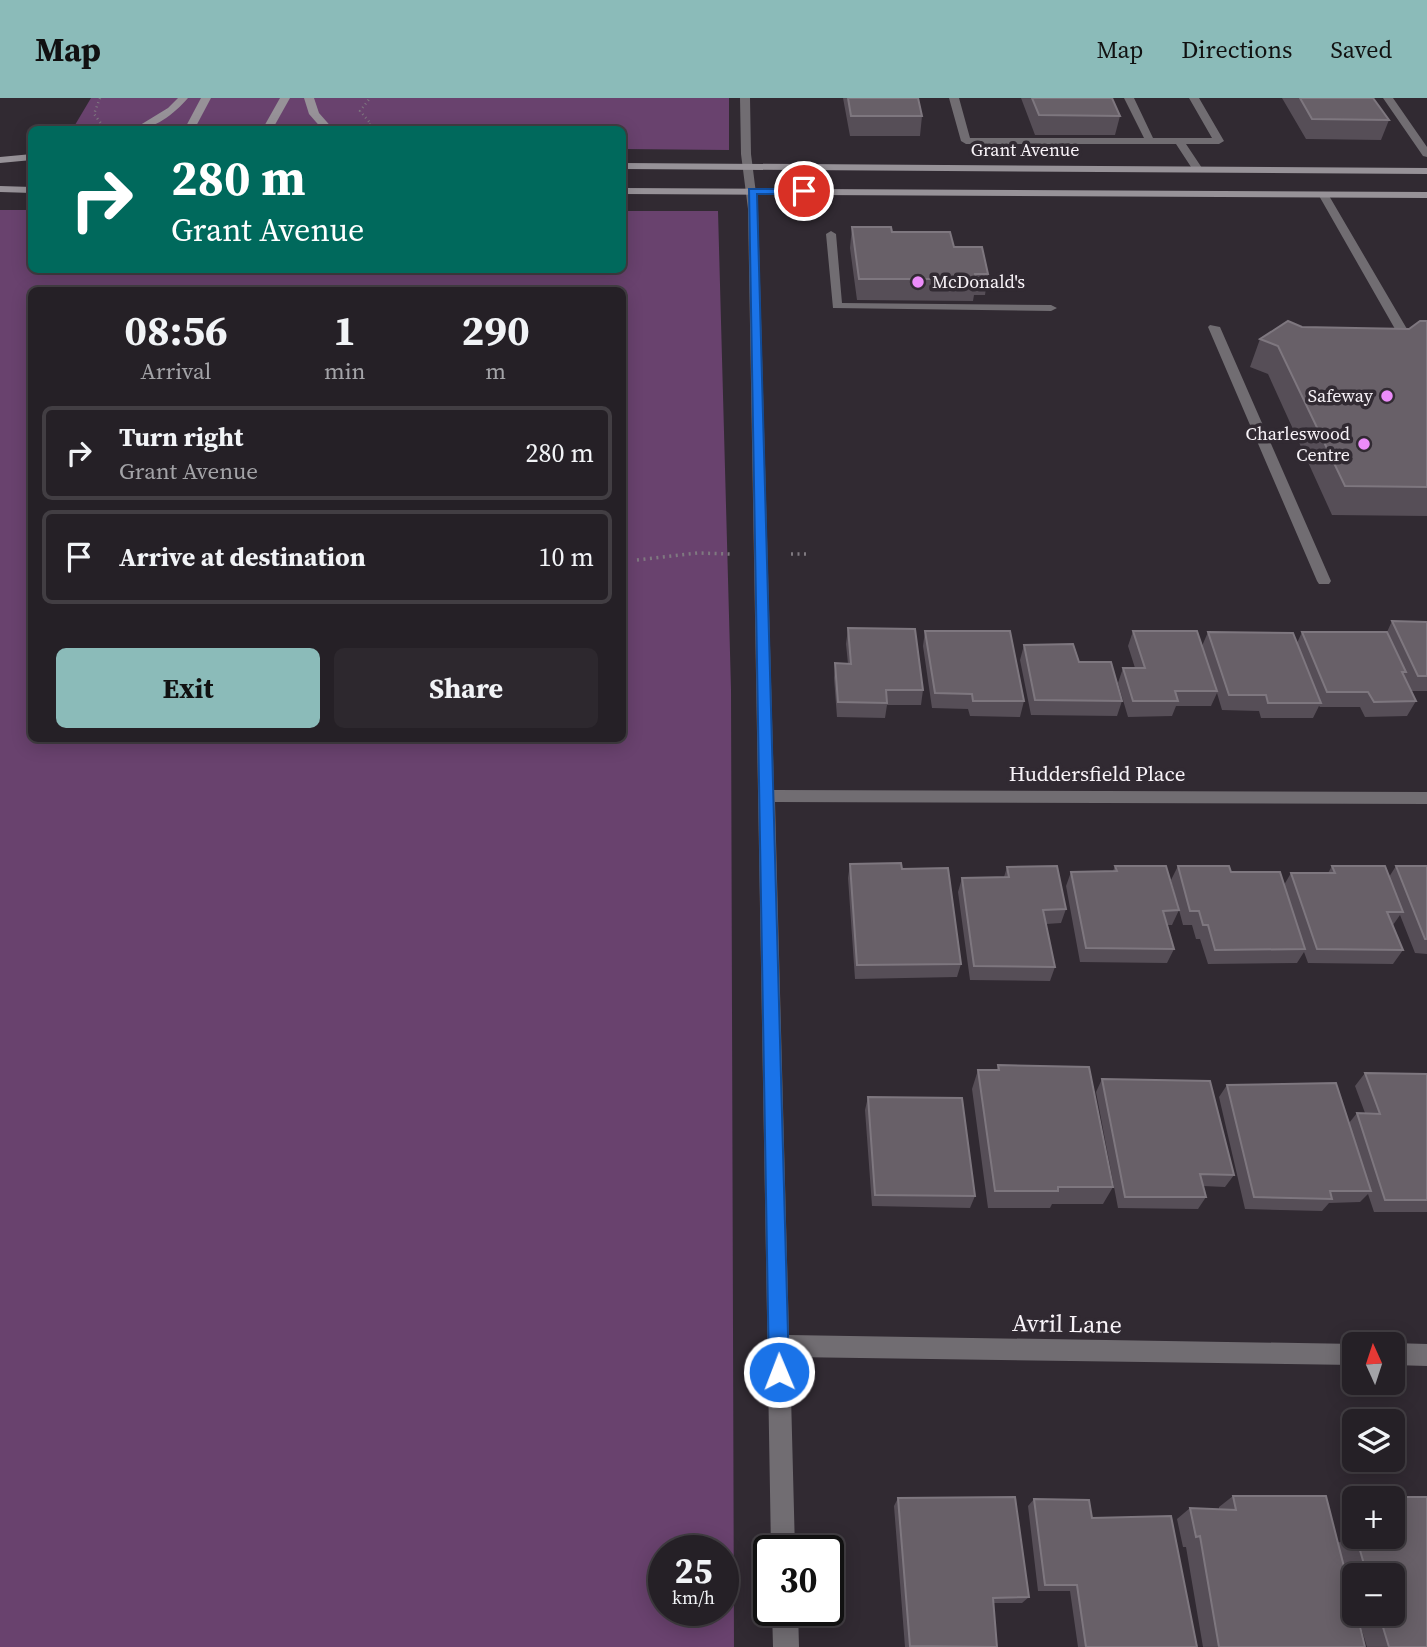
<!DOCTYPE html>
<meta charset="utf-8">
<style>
:root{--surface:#252026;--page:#2d282e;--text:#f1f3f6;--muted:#a3a3a7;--line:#423e43;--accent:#8bbbb9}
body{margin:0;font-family:"Source Serif 4",serif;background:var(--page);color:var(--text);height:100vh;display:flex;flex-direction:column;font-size:26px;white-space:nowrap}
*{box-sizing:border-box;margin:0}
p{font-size:23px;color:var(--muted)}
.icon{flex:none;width:38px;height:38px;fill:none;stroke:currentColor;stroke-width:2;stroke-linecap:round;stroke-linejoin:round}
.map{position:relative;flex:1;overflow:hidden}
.side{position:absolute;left:28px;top:189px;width:598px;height:455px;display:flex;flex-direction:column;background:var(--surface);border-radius:10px;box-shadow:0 4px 18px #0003,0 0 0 2px var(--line)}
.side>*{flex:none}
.guide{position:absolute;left:28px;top:28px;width:598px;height:147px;border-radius:10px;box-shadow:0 4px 18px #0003,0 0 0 2px var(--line);background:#00695c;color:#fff;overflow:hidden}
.needle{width:46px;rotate:357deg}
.fabs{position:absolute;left:1342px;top:1234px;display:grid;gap:14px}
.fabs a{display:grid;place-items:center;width:63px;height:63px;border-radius:10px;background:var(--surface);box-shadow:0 4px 18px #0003,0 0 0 2px var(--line);font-size:35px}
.speed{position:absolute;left:648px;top:1437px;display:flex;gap:14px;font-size:35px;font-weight:700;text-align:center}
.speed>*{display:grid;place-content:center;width:91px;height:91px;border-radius:50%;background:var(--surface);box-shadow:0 4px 18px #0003,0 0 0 2px var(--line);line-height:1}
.speed small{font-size:18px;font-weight:400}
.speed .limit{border:4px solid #111;border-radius:10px;background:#fff;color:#111}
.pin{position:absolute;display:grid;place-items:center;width:60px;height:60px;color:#fff;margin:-30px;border:4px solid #fff;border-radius:50%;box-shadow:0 2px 7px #0007}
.me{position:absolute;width:77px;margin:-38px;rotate:359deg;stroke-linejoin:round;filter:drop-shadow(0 0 5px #0008)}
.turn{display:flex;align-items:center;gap:24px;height:147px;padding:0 28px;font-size:32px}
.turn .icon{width:91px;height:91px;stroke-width:2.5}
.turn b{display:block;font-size:49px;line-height:60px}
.eta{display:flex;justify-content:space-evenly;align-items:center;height:119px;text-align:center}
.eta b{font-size:42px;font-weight:700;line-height:49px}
.button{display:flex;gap:14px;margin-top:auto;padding:14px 28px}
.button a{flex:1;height:80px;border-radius:10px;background:var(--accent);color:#111;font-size:28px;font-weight:700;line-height:80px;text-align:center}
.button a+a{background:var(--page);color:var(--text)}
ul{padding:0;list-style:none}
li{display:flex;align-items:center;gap:21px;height:94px;margin:0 14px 10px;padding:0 14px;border:4px solid var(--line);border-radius:10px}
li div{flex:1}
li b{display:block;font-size:26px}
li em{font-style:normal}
header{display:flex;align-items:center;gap:42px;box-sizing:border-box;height:98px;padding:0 35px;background:var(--accent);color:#111}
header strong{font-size:33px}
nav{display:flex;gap:38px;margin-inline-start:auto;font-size:24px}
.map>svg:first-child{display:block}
</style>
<header>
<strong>Map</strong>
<nav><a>Map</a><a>Directions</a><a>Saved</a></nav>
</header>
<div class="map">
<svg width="1427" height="1549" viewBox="0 0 1427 1549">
<rect width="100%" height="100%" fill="#312a32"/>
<!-- green -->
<path fill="#69426e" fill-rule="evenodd" d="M91,0h638v52l-106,-1v-19h-551z
M0,112h31l1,60h591v-59h95l13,478 3,958h-734zM32,192h591v448h-591zM663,1452h60v60h-60z"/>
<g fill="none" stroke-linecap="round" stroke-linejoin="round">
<!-- path-far1 -->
<path stroke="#7f7980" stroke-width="2.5" stroke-dasharray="1 3.5" stroke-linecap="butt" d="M100,0l-6,16 12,16
M357,31l14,-5 -11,-13 10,-13"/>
<!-- path -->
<path stroke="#7f7980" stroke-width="3.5" stroke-dasharray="2 4.5" stroke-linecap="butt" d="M791,456h17
M637,462l61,-7 32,1"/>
<!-- service -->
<path fill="#716d72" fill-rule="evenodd" d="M949,0h10l11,40h174l-20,-40h10l19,40h59l-23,-40h10l25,43 -5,3h-33l16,24 -5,3 -4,-1 -17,-26h-210l-5,-3z
M1319,94l9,2 79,135 -2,3 -10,-3 -77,-135z
M831,133l5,3 6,69 209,2 6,3 -6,3 -218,-3 -7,-74z
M1210,227l10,2 111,254 -2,3h-10l-2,-3 -109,-254z"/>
<!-- minor -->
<path fill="#716d72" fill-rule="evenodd" d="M740,0h10l1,56 7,55 16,581 653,2v12l-652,-2 14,533 568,9h-3v21l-564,-8 5,193h-24l-23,-1341 -7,-55z
M1383,0h10l34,49v10l-4,-1z
M1393,1245l34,1v22l-34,-1v-21h-3z
M772,1512h26l1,37h-26z"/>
<!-- secondary -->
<path fill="#979298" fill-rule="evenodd" d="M178,0h10c-14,16 -34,32 -56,32l36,-22z
M201,0h10l-17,32h-10z
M280,0h10l-18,32h-10z
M304,0h10l5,15 15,17h-11l-14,-16z
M32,56v6l-32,3v-6z
M623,65l804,5v6l-804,-5z
M0,88l32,1v6l-32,-1z
M623,90l804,4v6l-804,-4z"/>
</g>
<!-- wall -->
<path fill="#564e57" d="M843,0h75l4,18 -2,20h-70z
M1021,0h91l8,18 -5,19h-80z
M1282,0h91l16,22 -8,20 -75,-1z
M852,129l40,5 96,42 -3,21h-11l-1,6 -116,-1 -7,-52z
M1427,223v195l-95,-1 -64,-141 -18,-7 10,-28 42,-12 107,2z
M1392,523l35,1v69h-16l5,10 -9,15 -42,1 -5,-10h-40l-1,-1 -6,12h-52l-2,-7 -37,-1 -5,-17 -6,13h-35l-4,10 -44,1 -10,-34 5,-15h12l-7,-22 5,-15 69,15 6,-14 89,11 5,-11h85z
M848,530l75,62 -2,15h-34l-2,13 -48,-1 -3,-39 1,-15 13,1 -2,-20z
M925,533l99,70 -4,16 -50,-1 -2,-7 -36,-1 -9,-62z
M1024,547l55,17 43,39 -5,15 -86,-1 -11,-55z
M850,766l52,5 59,95 -4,13 -102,2 -7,-101z
M1115,768l64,44 -7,15h-5l7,24 -7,14 -87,-1 -14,-76 5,-14 42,-1z
M1178,768l53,6 53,13 7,-12h37l4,-7 57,11 7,-11h31v88l-12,-1 -15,-38 -7,10 10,25 -10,14 -85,-1 -4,-11 -7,11 -89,1 -8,-25h-4l-4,-14h-9l-12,-45z
M1007,769l59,42 -5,14 -15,1 9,43 -5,14 -80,-1 -12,-88 4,-14 42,-1z
M998,967l115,122 -10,17h-51l-2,4h-62l-16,-119 6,-19h19z
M1365,975l62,1v138h-53l-6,-18 -8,8 -31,1 -7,8 -77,-2 -26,-112 8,-12 122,38 8,-10h8l-10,-27z
M1102,981l132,96 -9,12 -22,-1 3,11 -8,12 -80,-1 -22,-116z
M868,999l107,99 -5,12 -98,-2 -7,-96z
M1233,1398h93l12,47 16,-9v2h39v-38h-13l1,-1h46v150h-60l-10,-33h36v-39h-39v30l-1,-5 1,6v8h3l8,33h-162l-17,-100h-3l-6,-28 13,-11 29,1v-2z
M898,1400l131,99 -7,6h-29l4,44h-92l-11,-141z
M1034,1401l58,19 105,129h-119l-8,-56h-32l-10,-85z"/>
<!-- building -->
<path fill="#686068" stroke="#7e777f" stroke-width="2" d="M848,0h70l4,18h-71z
M1032,0h80l8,18 -81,-1z
M1300,0h73l16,22 -77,-1z
M852,129h39l1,5h58l4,15h28l6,27h-13l1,5h-117z
M1288,223l14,6 107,2 11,-8h7v166l-82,-1 -67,-140 -18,-7z
M1392,523l35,1v54h-9z
M848,530l67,1 8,61h-37l1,13 -49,-1 -3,-39 16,1z
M925,533h85l14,70h-51l-1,-7 -37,-1z
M1133,533h64l20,60h-42l3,10h-45l-10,-33h22z
M1208,534l85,1 28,70h-53l-2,-8h-37z
M1302,534h85l19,40h-4l14,29 -42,1 -6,-10h-41z
M1073,546l6,18h32l11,39 -87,-1 -11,-55z
M901,765l1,6 46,-1 13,96 -104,1 -7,-101z
M1057,768l9,43 -23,1 12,57 -81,-1 -12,-88 47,-1 -2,-10z
M1115,768h51l13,44 -16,1 11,38 -88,-1 -15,-76 46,-1z
M1178,768h51l2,6h49l25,77 -90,1 -7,-25h-5l-4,-14h-9z
M1332,768h53l18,46h-16l16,38 -86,-1 -26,-76h44z
M1396,768h31v73h-2z
M998,967l91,2 24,120h-55v4h-63l-17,-121h21z
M1365,975l62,1v126h-42l-28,-87 23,1z
M1102,981l108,2 24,94 -34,-1 6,23h-81z
M1336,985l35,108h-41l2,8 -78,-2 -27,-112z
M868,999l94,1 13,98 -100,-1z
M1233,1398h93l28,110v8h3l8,33h-146l-19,-111 -4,1 -6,-29 46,2z
M1015,1399l14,100 -36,1 4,49 -87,-1 -12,-148z
M1381,1399h46v150h-38l-10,-33h14v-39h-26l-11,-39h37v-38z
M1034,1401l55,1 3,18 79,-2 26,131h-111l-9,-62h-32z"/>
<!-- route -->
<path fill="#1a73e8" stroke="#114b97" stroke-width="2" d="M749,91h55l4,2 -4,3h-47l32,1178 -3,7 -7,3 -7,-3 -3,-7z"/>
<!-- markers -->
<g fill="#ec8cfa" stroke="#312a32" stroke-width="2.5">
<circle cx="918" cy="184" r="7"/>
<circle cx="1387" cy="298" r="7"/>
<circle cx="1364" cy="346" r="7"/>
</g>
<g text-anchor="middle" stroke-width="7" stroke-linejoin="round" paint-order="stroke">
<!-- far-street labels -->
<g font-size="18" fill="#f8f3f8" stroke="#312a32">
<text x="1025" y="58">Grant Avenue</text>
</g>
<!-- far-poi labels -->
<g font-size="18" fill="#f8f3f8" stroke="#312a32" text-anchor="end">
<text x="932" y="190" text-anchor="start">McDonald's</text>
<text x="1373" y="304">Safeway</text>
<text x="1350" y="342">Charleswood<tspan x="1350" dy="21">Centre</tspan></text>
</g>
<!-- street labels -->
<g font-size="21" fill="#f8f3f8" stroke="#312a32">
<text x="1097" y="683">Huddersfield Place</text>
</g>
<!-- near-street labels -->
<g font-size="24" fill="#f8f3f8" stroke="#312a32">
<text transform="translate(1067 1226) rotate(1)" y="8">Avril Lane</text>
</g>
</g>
</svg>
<div class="fabs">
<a><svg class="needle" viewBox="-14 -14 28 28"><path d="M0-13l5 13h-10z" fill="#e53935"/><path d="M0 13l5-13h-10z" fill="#a3a3a7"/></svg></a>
<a><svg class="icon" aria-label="layers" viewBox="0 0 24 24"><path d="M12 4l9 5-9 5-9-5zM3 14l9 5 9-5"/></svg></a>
<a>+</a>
<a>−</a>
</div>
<div class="speed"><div>25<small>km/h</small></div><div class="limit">30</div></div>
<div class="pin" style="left:804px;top:93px;background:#d93025"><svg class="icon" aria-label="arrive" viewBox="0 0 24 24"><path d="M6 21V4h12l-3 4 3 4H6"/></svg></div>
<svg class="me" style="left:779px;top:1274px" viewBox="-20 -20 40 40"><circle r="17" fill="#1a73e8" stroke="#fff" stroke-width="3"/><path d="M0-11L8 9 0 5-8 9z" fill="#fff"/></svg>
<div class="guide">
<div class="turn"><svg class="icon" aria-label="right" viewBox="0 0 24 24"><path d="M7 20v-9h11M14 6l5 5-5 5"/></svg><div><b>280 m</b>Grant Avenue</div></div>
</div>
<section class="side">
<div class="eta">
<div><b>08:56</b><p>Arrival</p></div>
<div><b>1</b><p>min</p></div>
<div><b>290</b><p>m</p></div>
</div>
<ul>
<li><svg class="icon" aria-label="right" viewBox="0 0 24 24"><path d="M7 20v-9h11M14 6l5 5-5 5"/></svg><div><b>Turn right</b><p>Grant Avenue</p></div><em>280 m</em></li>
<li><svg class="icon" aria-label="arrive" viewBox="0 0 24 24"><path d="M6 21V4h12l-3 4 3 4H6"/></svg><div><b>Arrive at destination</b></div><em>10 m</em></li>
</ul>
<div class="button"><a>Exit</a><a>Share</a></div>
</section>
</div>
